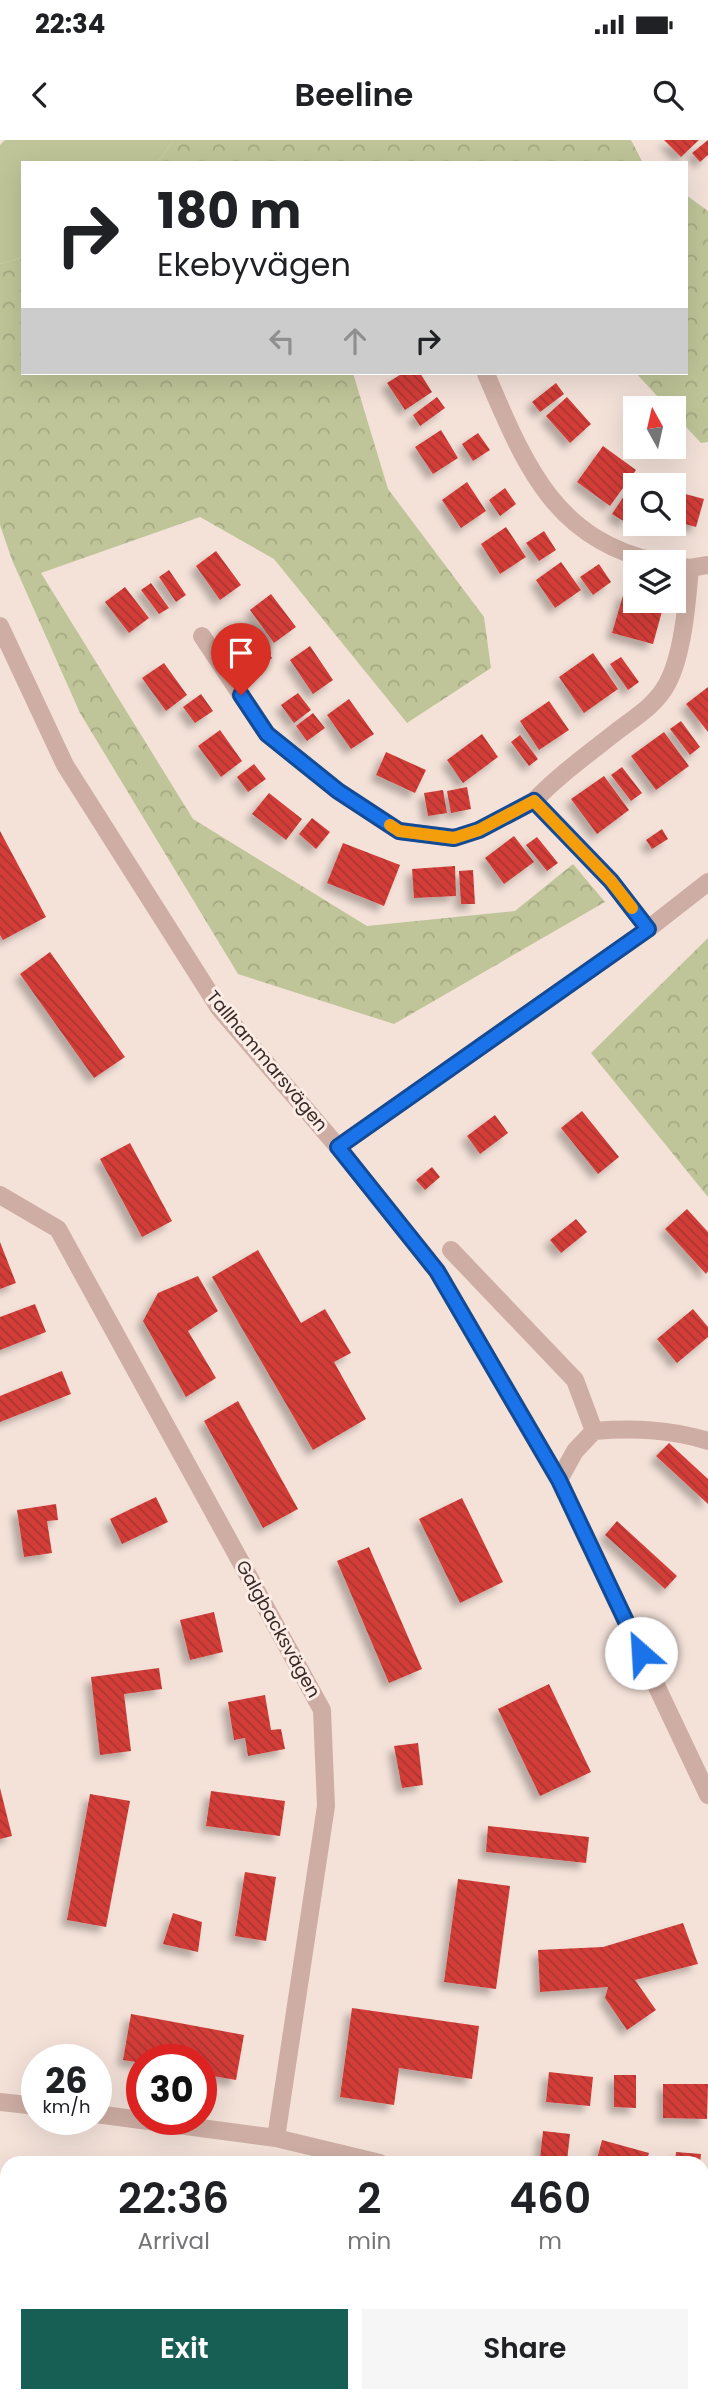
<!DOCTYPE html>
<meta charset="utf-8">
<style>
:root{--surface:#fff;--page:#f6f6f6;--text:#202124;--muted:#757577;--accent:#175e54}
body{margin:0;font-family:Poppins,sans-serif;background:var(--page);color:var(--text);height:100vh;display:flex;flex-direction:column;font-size:26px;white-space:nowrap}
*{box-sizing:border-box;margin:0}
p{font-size:23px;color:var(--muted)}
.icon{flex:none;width:38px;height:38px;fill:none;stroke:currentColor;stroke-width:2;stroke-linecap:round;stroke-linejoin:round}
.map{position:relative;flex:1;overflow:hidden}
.panel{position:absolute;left:0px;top:2016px;width:709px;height:247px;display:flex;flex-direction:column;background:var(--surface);border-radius:21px 21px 0 0;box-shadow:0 7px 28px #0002}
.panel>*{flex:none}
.banner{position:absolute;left:21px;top:21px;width:667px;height:214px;border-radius:0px;box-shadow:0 7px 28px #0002;background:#fff;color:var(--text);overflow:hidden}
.needle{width:46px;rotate:352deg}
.fabs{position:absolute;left:623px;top:256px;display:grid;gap:14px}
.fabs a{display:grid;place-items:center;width:63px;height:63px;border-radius:0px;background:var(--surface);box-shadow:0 7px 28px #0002;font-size:35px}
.speed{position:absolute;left:21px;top:1904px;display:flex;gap:14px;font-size:35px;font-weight:700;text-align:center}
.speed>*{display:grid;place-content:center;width:91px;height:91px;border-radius:50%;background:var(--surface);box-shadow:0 7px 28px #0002;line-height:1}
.speed small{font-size:18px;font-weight:400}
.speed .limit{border:10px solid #d22;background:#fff;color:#111}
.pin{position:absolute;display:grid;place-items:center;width:60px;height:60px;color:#fff;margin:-72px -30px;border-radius:50% 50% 50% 0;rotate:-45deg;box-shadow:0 0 7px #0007}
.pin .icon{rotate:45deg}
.me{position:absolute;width:77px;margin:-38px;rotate:334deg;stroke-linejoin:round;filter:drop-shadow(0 0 5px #0008)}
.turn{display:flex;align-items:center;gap:24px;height:147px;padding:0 21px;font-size:32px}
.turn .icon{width:91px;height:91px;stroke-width:2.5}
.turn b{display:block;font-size:49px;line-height:60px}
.lanes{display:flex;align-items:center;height:66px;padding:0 21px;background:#0003;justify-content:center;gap:35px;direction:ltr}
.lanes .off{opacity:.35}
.eta{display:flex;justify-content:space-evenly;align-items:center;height:119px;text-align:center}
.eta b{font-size:42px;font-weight:600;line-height:49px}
.primary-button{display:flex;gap:14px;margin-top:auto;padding:14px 21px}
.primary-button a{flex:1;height:80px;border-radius:0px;background:var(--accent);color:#fff;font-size:28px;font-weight:600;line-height:80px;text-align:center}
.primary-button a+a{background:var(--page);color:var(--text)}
.status{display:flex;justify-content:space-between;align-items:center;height:49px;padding:0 35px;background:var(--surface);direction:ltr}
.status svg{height:19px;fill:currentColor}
header{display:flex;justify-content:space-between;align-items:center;height:91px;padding:0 21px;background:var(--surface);font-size:32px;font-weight:600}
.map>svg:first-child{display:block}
</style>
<div class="status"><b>22:34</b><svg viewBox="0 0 49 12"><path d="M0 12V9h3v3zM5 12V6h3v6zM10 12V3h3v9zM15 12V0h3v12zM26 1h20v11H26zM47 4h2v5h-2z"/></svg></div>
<header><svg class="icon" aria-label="back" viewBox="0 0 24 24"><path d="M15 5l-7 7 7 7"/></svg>Beeline<svg class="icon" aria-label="search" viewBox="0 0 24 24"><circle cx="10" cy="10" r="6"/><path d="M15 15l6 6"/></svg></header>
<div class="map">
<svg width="708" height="2262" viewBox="0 0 708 2262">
<defs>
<pattern id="forest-crowns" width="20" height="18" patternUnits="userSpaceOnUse" patternTransform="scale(1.75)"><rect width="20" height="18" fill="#bfc598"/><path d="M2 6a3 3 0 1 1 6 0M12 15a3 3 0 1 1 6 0" fill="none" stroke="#a5a983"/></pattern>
<pattern id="building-back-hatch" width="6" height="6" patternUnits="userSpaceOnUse" patternTransform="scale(1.75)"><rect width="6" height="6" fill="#d33e39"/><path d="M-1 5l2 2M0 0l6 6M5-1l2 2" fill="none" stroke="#ac3430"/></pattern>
<filter id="shadow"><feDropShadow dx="-6" dy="6" stdDeviation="3.5" flood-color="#0004"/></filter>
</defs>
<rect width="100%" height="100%" fill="#f4e2d9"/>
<!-- green -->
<path fill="#bfc598" d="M5,0h169l-17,23h-134v94l-23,7v-119z"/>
<!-- forest -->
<path fill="url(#forest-crowns)" d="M174,0h457l12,23h-486z
M686,55l22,16v231l-7,1 -27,-29v-6h-6l-32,-35h50z
M23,117v116h330l35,116 96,128 7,51 -84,55 -133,-164 -74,-42 -159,56 152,246 174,107 148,-15 58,-47 32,38 -211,122 -156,-50 -158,-261 -68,-153 -12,-35v-261z
M708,798v259l-117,-144z"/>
<!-- building -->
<path fill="url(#building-back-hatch)" filter="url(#shadow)" d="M664,0h35l-18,17z
M708,0v15l-8,7 -8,-9z
M403,233h17l12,19 -27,18 -18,-27z
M556,243l8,11 -24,18 -8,-10z
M437,257l8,11 -25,18 -7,-11z
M567,257l24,27 -21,19 -24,-27z
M441,290l17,28 -25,16 -18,-27z
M478,293l12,17 -17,11 -11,-17z
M603,306l33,24 -26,36 -33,-24z
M467,342l19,29 -25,17 -19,-28z
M630,347l5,4v15l-10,16 -13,-8z
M505,348l11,16 -16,12 -11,-16z
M674,351l30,8 -8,28 -22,-6z
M506,387l20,30 -26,17 -19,-30z
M544,391l12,19 -17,11 -13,-18z
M216,411l25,34 -21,15 -24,-34z
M561,422l20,28 -26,18 -19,-28z
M599,424l12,18 -18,13 -13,-18z
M169,430l17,25 -10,7 -17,-25z
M151,443l18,25 -10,6 -18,-24z
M125,447l24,31 -20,15 -24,-31z
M624,452l11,4v4h17l12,4 -11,40 -41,-11z
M271,454l25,33 -22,16 -24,-33z
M259,501l13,17 -16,13 -13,-17z
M310,506l23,34 -20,14 -23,-34z
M593,513l25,36 -34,24 -25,-36z
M621,517l18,25 -11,8 -18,-26z
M164,523l23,32 -21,16 -24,-33z
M708,547v45l-22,-28z
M298,553l13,17 -17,13 -13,-18z
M201,554l12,17 -18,12 -12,-16z
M349,559l25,35 -23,15 -24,-34z
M549,561l20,29 -30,20 -19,-29z
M313,573l12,15 -18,13 -11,-15z
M681,581l19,26 -10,8 -20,-26z
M220,590l22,31 -21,16 -23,-31z
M664,592l25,34 -33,24 -25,-34z
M482,594l16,23 -35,26 -16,-23z
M520,595l18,24 -9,7 -18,-24z
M386,612l40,18 -11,23 -39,-18z
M254,624l12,15 -18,13 -11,-15z
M622,627l20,26 -11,8 -20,-26z
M604,636l25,34 -32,24 -26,-35z
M467,647l4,22 -20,4 -4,-22z
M443,650l4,23 -19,3 -4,-23z
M269,653l33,26 -16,21 -34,-26z
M312,678l18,14 -14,17 -17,-15z
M662,689l6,10 -16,10 -6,-9z
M0,691l46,86 -43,23 -3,-5z
M514,696l20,26 -30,22 -19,-26z
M537,697l21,26 -11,8 -21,-26z
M343,703l57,22 -16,41 -57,-23z
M455,726l1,30 -42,2 -2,-29z
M473,730l2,34h-14l-2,-33z
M50,812l75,105 -31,21 -74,-104z
M582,971l37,46 -21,17 -37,-46z
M495,975l13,18 -28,21 -13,-18z
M130,1003l42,78 -30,16 -42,-78z
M432,1027l8,10 -15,13 -9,-10z
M687,1069l21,23v39l-2,3 -41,-45z
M576,1079l11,13 -26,21 -11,-13z
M0,1102l16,41 -16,6z
M258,1110l43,73 24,-14 26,44 -17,9 32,57 -53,31 -101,-173z
M198,1136l20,35 -30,20 28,47 -30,19 -43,-76 15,-28z
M35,1164l11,28 -46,18v-33z
M693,1169l15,18v10l-31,26 -20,-24z
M62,1231l9,23 -71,28v-26z
M238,1261l60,108 -35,19 -59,-107z
M669,1303l39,36v25l-52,-48z
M156,1357l12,25 -46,22 -12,-25z
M462,1358l41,84 -43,21 -41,-84z
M56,1364l2,16 -11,1 5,32 -28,4 -7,-47z
M617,1381l60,55 -12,13 -60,-54z
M369,1407l53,122 -33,14 -52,-122z
M214,1472l9,40 -33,8 -10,-40z
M159,1528l3,21 -38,5 7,57 -31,4 -9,-78z
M549,1544l42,88 -51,24 -42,-87z
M265,1555l6,35 10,-1 4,20 -37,7 -3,-18 -11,2 -6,-38z
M418,1603l5,42 -21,3 -8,-42z
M0,1648l12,48 -12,3z
M211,1651l74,10 -5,35 -74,-10z
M90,1654l40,7 -24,126 -39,-7z
M488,1686l101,11 -3,26 -100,-11z
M245,1732l31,5 -10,64 -31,-5z
M458,1739l52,7 -14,103 -52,-7z
M173,1773l29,9 -4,30 -35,-8z
M683,1783l15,41 -63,16 21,30 -29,20 -22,-32 3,-11 -68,5 -2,-42 65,-3z
M352,1868l127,18 -7,53 -73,-11 -5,37 -54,-8z
M131,1874l113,21 -8,45 -35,-6v-14h-59v3l-19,-3z
M549,1932l44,5 -3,29 -44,-4z
M614,1935h22v33l-22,-1z
M663,1944h45l-1,35 -44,-1z
M543,1991l27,3 -3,27 -27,-3z
M602,2000l47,13 -3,10h-50z
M676,2012l25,2 -1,9h-25z
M468,2256h42l-2,6h-17z"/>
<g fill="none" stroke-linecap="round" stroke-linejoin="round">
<!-- street -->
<path stroke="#ceaea4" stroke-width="18" d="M486,234c38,88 67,166 172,188
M690,428l18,-3
M0,486l65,139 154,243 119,139 99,124 122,209 149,315
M202,496l65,98 71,57 61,40 56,7 24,-8 55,-29 77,80 37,48
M534,661c25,-26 54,-47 82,-69 18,-14 40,-27 51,-48 16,-29 20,-82 23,-116l-16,-3
M338,1007l310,-218 60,-47
M0,1055l58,34 264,481 4,96 -50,332
M451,1110l124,130 19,51
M559,1340l16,-29 19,-20c39,-3 76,-2 114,10
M0,1962l37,4
M96,1974l180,24 104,25
M702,2091l6,1"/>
<!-- secondary -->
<path stroke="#a17c75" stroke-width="18" d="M0,2161l7,3
M228,2256l14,6"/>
</g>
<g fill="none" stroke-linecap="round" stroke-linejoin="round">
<defs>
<path id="route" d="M241,555l26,39 71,57 61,40 55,7 25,-8 55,-29 77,80 37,48 -310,218 99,124 122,209 82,173"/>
</defs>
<!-- route casing -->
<use href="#route" stroke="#114b97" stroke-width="18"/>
<!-- route -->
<use href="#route" stroke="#1a73e8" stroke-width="12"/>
<!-- slow -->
<path stroke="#f59e0b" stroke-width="12" d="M390,685l9,6 55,7 25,-8 55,-29 77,80 21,27"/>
</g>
<g text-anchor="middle" stroke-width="6" stroke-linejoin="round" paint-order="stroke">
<!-- street labels -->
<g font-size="18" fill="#382826" stroke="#fbede6">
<text transform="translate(267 921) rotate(50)" y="6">Tallhammarsvägen</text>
<text transform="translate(278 1489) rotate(61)" y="6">Galgbacksvägen</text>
</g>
</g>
</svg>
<div class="fabs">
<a><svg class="needle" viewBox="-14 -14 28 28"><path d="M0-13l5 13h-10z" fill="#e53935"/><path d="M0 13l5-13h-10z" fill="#757577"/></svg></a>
<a><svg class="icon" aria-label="search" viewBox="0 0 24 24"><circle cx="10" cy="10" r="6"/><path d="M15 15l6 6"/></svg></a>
<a><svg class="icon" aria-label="layers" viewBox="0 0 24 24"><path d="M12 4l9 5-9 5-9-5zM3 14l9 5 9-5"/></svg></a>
</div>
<div class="speed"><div>26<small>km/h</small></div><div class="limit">30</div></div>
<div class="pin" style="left:241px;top:555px;background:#d93025"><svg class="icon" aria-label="arrive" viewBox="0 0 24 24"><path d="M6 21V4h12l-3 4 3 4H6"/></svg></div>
<svg class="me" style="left:641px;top:1513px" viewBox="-20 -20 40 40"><circle r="19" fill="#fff"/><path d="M0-13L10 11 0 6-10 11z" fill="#1a73e8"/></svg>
<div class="banner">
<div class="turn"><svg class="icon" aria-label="right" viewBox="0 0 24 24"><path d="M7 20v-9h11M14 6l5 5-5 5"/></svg><div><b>180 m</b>Ekebyvägen</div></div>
<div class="lanes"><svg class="icon off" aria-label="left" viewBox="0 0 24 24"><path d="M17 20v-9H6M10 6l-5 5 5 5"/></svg><svg class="icon off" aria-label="ahead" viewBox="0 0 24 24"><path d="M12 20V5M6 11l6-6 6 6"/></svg><svg class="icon" aria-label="right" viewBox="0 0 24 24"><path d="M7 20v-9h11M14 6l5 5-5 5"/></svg></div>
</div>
<section class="panel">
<div class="eta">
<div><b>22:36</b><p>Arrival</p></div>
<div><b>2</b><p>min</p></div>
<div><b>460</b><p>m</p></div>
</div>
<div class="primary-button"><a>Exit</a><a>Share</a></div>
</section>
</div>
